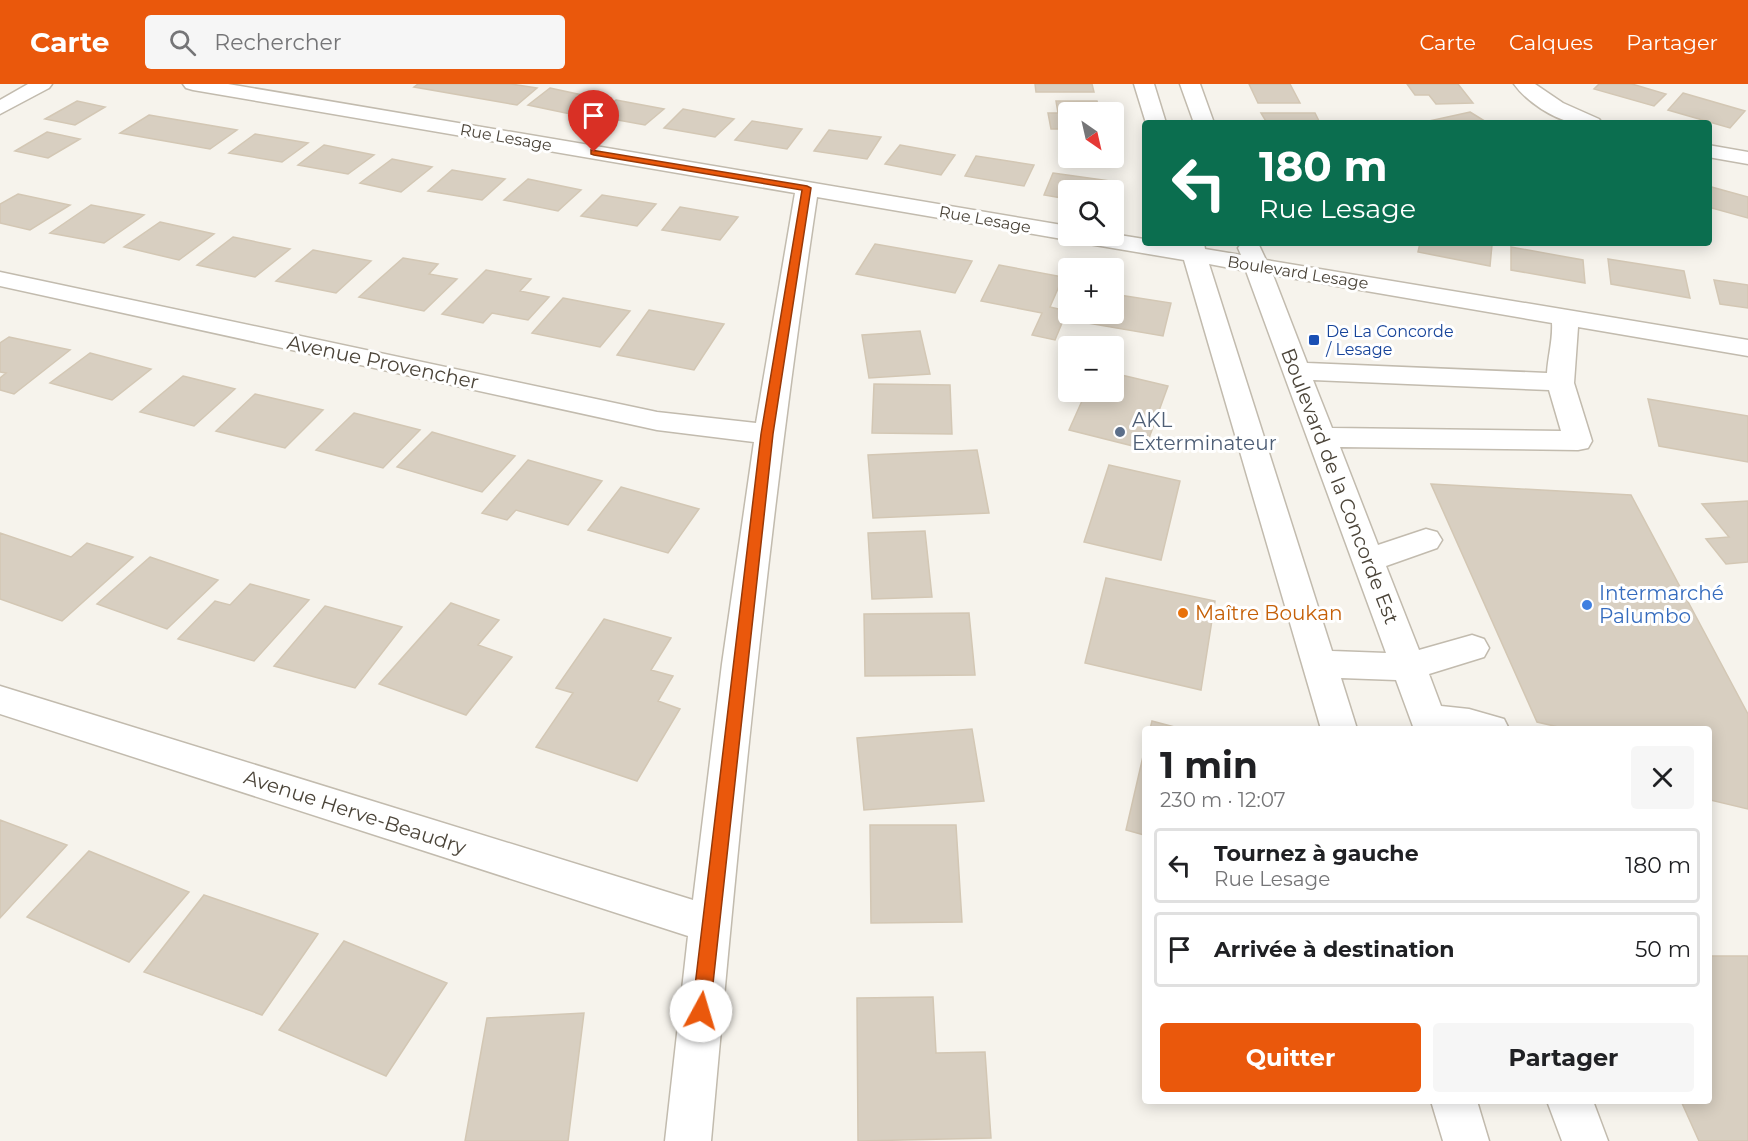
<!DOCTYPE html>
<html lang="fr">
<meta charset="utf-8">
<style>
:root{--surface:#fff;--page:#f6f6f6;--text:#202124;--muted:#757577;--line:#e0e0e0;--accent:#ea580c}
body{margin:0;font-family:Montserrat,sans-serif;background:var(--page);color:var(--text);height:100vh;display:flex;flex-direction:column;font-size:22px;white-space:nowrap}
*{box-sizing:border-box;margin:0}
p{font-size:20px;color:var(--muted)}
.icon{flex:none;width:33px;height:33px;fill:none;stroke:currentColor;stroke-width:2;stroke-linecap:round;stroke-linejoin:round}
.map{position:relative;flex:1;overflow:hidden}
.details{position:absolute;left:1142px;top:642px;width:570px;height:378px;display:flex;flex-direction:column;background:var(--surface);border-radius:6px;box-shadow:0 3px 15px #0003}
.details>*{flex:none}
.banner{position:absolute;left:1142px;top:36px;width:570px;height:126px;border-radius:6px;box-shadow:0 3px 15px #0003;background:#0b6e4f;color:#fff;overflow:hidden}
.needle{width:39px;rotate:146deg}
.controls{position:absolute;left:1058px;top:18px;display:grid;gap:12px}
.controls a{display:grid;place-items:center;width:66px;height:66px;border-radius:6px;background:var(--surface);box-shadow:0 3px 15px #0003;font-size:30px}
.pin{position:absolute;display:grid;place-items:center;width:51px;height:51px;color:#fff;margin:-62px -26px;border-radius:50% 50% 50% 0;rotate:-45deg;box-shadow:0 0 6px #0007}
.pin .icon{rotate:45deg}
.me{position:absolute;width:66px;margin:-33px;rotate:6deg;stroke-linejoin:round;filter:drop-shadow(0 0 4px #0008)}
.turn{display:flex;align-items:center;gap:21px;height:126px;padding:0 18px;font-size:27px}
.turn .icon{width:78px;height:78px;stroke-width:2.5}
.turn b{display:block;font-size:42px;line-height:51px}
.round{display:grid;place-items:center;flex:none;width:63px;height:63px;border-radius:6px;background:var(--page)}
.overview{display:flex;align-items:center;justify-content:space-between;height:102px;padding:0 18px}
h1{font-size:36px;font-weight:700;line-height:45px}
.cta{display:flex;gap:12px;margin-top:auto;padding:12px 18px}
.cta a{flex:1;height:69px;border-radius:6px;background:var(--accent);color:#fff;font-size:24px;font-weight:700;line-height:69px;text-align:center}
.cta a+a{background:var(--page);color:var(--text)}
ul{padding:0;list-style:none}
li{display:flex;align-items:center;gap:18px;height:75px;margin:0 12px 9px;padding:0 6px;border:3px solid var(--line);border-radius:6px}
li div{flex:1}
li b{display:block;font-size:22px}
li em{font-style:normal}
header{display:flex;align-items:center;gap:36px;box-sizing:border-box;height:84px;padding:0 30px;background:var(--accent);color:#fff}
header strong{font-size:28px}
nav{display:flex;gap:33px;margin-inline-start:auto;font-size:21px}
.search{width:420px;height:54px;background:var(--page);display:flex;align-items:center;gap:15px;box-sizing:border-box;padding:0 21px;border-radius:6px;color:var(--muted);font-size:22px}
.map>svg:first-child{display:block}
</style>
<header>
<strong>Carte</strong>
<div class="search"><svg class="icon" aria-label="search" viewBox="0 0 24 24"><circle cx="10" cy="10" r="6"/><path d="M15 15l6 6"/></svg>Rechercher</div>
<nav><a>Carte</a><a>Calques</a><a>Partager</a></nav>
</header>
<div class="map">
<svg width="1748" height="1057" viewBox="0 0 1748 1057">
<rect width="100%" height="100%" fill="#f6f3ec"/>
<!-- building -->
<path fill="#d8cfc1" stroke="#d3c7b4" stroke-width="1.5" d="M418,0h93l26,4 -20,17 -103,-18z
M1035,0h57l2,8h-58z
M1249,0h41l10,19h-42z
M1407,0h51l15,19 -37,1 -7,-9h-14z
M1599,0h33l34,10 -12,12 -60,-17z
M550,4l46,10 -21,17 -47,-10z
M1683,9l62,18 -15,17 -62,-18z
M616,16l48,9 -19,16 -49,-9z
M77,17l28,6 -30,18 -30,-6z
M1056,17h41l3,11h-32v17h-17l-3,-16h10z
M683,25l51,10 -19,18 -51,-9z
M1470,28l18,11h-68z
M1261,29h54l5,10h-53z
M149,31l88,15 -27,19 -90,-16z
M752,37l50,8 -15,20 -52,-9z
M829,46l52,7 -14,22 -53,-8z
M47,48l33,7 -32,19 -33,-7z
M255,50l53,9 -26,19 -53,-9z
M324,61l50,10 -26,19 -50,-9z
M900,61l55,10 -14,20 -56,-11z
M976,72l58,9 -10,21 -59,-10z
M392,75l40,8 -31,25 -41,-9z
M452,86l53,9 -23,21 -54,-9z
M1053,89l65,9 -5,15v-7h-45v9l-24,-4z
M528,95l53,11 -23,21 -54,-11z
M1708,102l40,11v21l-40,-11z
M18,110l52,11 -40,25 -30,-7v-19z
M602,111l54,9 -19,22 -56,-10z
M91,121l53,10 -40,28 -54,-10z
M680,123l58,10 -18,23 -58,-10z
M160,138l54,12 -35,26 -55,-13z
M233,153l57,12 -35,28 -58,-12z
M1420,159l72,2 -2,21 -72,-14z
M875,160l97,17 -17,32 -99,-19z
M1511,163l72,13 2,23 -74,-13z
M313,166l58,11 -35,32 -60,-12z
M403,174l35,6 -9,10 28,5 -33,32 -65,-14z
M1608,175l76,12 6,27 -79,-14z
M999,181l64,12 -13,30 17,4 -12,29 -23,-5 10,-22 -61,-12z
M486,186l45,9 -11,12 29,6 -21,23 -36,-7 -9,10 -41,-9z
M1714,196l34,5v23l-28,-4z
M1113,210l58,9 -8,33 -76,-13 2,-9h24z
M563,214l67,13 -30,36 -68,-14z
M649,226l75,14 -30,46 -77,-15z
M920,247l10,43 -61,4 -7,-43z
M9,253l61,13 -56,44 -14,-4v-12l6,-5 -6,-1v-29z
M90,269l61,16 -39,31 -62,-17z
M1113,289l55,13 -23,63 -76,-19 17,-38h27z
M183,292l52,13 -41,37 -54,-14z
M874,300l76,1 2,49 -80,-1z
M255,310l68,16 -38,38 -69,-17z
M1648,315l100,17v46l-89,-16z
M354,329l66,17 -37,38 -67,-18z
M432,348l83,24 -33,36 -85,-25z
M977,366l12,63 -116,5 -5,-63z
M528,376l74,21 -34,44 -52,-15 -9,10 -25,-7z
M1109,381l71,16 -19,79 -77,-18z
M1431,400l200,11 117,219v95l-38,-9 -2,-71h-141l-30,-7z
M621,403l78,22 -31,44 -80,-23z
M1748,417v61l-22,2 -20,-25 23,-2 -27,-33z
M925,447l7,66 -60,2 -4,-66z
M0,449l71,24 16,-14 46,14 -71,64 -62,-22z
M150,473l68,23 -51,49 -70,-25z
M1106,494l109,23 -14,89 -116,-27z
M250,500l59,16 -55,61 -76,-22 37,-38 15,4z
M451,519l48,17 -21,25 34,12 -46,58 -87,-31z
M325,522l77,21 -47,61 -81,-22z
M969,529l6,62 -110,1 -1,-62z
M604,535l67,19 -20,32 22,6 -15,25 22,8 -43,72 -101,-34 37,-54 -17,-5z
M1152,637l30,8h-32z
M972,645l12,72 -120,9 -7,-72z
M1144,668v83l-18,-5z
M0,736l67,25 -67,73z
M870,741h86l6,97 -91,1z
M89,767l100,41 -60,70 -102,-45z
M204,811l114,39 -56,81 -118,-43z
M344,857l103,42 -61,93 -107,-46z
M1708,872h40v185h-49l-18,-40h27z
M933,913l3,56 49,-1 6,86 -133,3 -1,-143z
M584,929l-16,128h-103l22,-123z"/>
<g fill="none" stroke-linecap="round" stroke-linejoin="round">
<defs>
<path id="minor" d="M28,0h24l-3,4 -49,26v-14z
M183,0h45l840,142v10l45,-2 31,5v4l37,2 -1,-2h24l1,6 36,6 -3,-7 4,-5h16l8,17 482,80v16l-170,-29 -4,56 18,58 -4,7 -10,2 -238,-3 38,98 48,-16 11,3 5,8 -5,8 -51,18 33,84 53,-15 12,4 5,9 -5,9 -55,17 12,32 28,3 35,10 5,10h-95l-18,-49 -55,-2 16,51h-36l-137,-469 -101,-17 -10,-4 -5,1 -251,-43c-47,313 -78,628 -106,944h-46l23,-205 -688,-222v-28l693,214 29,-236 32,-222 -97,-12 -657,-144v-14l657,140 99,11 39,-230 -602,-103 -7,-2zM1209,180l37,7 140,382 -54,-2zM1273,191l279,48c1,17 -4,33 -5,50l-240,-10zM1313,296l236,10 12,41 -229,-3z
M1134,0h20l12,39h-20z
M1180,0h20l14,39h-20z
M1514,0h21l28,19 36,16 3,4c-9,0 -20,2 -28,0 -21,-4 -48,-22 -60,-39z
M1708,61l40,7v12l-40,-7z
M1431,1017h46l12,40h-46z
M1547,1017h46l15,40h-46z"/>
</defs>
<!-- minor casing -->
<use href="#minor" stroke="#c2bbae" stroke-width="3"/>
<!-- minor -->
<use href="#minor" fill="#fff" fill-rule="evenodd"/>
</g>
<!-- route -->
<path fill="#ea580c" stroke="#983908" stroke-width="1.5" d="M591,66l216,36 4,2 -38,246 -63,577 -3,6 -6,2 -6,-2 -3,-6 69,-577 41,-244 -208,-35 -3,-1z"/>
<!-- markers -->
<rect fill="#1a4fb4" stroke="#fff" stroke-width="2" x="1308" y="250" width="12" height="12" rx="3"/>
<circle fill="#5c6f8a" stroke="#fff" stroke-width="2" cx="1120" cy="348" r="6"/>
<circle fill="#3f7fe0" stroke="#fff" stroke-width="2" cx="1587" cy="521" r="6"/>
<circle fill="#e8710a" stroke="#fff" stroke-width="2" cx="1183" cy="529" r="6"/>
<g text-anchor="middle" stroke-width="6" stroke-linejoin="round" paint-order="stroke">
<!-- far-street labels -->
<g font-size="16" fill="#4b4439" stroke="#fff">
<text transform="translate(506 53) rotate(10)" y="6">Rue Lesage</text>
<text transform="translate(985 135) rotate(10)" y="6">Rue Lesage</text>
<text transform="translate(1298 188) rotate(9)" y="6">Boulevard Lesage</text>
</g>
<!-- far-transit labels -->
<g font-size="16" fill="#164399" stroke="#fff" text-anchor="start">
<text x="1326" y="253">De La Concorde<tspan x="1326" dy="18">/ Lesage</tspan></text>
</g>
<!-- street labels -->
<g font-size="20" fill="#4b4439" stroke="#fff">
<text transform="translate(383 278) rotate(12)" y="7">Avenue Provencher</text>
<text transform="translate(1340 402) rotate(69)" y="7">Boulevard de la Concorde Est</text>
<text transform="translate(355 728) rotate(18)" y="7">Avenue Herve-Beaudry</text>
</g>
<!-- service labels -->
<g font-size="20" fill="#4e5e75" stroke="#fff" text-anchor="start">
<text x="1132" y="343">AKL<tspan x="1132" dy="23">Exterminateur</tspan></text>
</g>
<!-- shop labels -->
<g font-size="20" fill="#366cbe" stroke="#fff" text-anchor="start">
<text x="1599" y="516">Intermarché<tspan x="1599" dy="23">Palumbo</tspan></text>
</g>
<!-- food labels -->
<g font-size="20" fill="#c56008" stroke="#fff" text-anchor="start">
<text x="1195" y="536">Maître Boukan</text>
</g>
</g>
</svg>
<div class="controls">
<a><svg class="needle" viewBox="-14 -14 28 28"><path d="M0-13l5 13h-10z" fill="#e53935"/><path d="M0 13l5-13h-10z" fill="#757577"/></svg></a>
<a><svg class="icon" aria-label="search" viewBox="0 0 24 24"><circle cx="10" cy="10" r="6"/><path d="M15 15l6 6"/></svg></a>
<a>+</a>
<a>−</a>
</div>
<div class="pin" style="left:594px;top:68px;background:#d93025"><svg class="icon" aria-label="arrive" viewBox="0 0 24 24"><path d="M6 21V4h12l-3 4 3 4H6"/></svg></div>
<svg class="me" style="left:701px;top:927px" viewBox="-20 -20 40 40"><circle r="19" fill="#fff"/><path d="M0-13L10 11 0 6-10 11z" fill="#ea580c"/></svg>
<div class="banner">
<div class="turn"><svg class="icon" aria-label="left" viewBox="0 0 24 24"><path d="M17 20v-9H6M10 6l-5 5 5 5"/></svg><div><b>180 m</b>Rue Lesage</div></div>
</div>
<section class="details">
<div class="overview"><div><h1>1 min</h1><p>230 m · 12:07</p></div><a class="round"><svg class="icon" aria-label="close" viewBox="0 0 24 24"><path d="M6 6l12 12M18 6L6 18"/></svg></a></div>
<ul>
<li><svg class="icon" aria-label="left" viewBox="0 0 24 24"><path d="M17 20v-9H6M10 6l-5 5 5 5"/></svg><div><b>Tournez à gauche</b><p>Rue Lesage</p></div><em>180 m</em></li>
<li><svg class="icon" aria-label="arrive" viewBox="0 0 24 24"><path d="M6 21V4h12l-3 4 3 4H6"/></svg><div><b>Arrivée à destination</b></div><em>50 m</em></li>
</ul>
<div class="cta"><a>Quitter</a><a>Partager</a></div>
</section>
</div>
